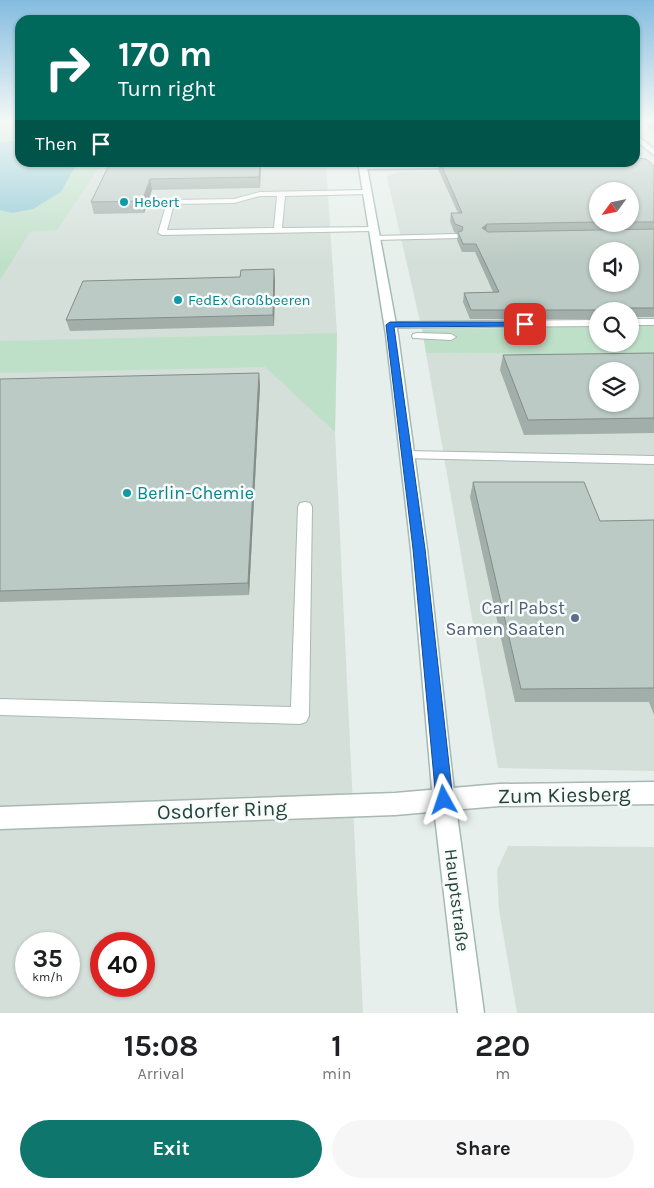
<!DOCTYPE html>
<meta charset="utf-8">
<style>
:root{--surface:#fff;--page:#f6f6f6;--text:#202124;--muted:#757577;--accent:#0f766e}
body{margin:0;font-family:Karla,sans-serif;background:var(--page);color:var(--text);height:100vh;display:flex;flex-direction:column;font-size:19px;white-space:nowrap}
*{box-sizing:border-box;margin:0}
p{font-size:16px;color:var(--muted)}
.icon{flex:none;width:28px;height:28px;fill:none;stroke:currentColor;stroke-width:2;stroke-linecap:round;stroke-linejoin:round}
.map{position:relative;height:1013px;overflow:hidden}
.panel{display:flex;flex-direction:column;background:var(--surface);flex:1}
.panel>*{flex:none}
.banner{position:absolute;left:15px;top:15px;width:625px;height:152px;border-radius:15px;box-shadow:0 1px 4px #0004;background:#00695c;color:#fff;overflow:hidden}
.needle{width:32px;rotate:237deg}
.controls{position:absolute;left:589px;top:182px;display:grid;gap:10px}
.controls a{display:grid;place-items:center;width:50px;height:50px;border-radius:50%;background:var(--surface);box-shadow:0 1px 4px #0004;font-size:25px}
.speed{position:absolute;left:15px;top:932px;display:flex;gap:10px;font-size:25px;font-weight:700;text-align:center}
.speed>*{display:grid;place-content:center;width:65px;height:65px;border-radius:50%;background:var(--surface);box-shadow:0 1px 4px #0004;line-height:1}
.speed small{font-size:12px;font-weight:400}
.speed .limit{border:8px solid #d22;background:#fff;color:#111}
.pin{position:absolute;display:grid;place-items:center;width:42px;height:42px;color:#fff;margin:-21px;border-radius:10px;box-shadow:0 2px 8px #0006}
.me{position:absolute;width:55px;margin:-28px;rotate:355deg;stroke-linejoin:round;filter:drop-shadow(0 0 4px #0008)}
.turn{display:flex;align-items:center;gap:18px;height:105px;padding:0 20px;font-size:22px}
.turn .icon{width:65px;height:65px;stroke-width:2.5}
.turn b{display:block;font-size:35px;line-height:42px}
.then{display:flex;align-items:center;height:48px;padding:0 20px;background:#0003;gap:10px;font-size:19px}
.eta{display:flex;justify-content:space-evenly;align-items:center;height:85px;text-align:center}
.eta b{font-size:30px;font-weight:700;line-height:35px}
.cta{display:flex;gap:10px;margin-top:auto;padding:10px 20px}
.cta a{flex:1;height:58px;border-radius:30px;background:var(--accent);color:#fff;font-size:20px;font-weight:700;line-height:58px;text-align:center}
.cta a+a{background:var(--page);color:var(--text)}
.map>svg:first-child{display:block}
</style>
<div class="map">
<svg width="654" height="1013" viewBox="0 0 654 1013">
<rect width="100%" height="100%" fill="#e6efeb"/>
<!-- built -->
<path fill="#d4dfda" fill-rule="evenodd" d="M0,122h20v40l306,1 11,170 -2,99 28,581h-363zM26,944h43v42h-43zM101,944h43v42h-43z
M654,168v157l-24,1v-15h-32l-1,15 -175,4 -35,-153 2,-2 11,-3zM598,191h32v33h-32zM598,251h32v33h-32z
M426,353l228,2v416l-156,-3zM598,371h32v33h-32z
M508,846l146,1v166h-137l-18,-103 -2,-40z"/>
<!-- green -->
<path fill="#bfe0c8" d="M20,128v34l82,1 -45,67 -27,2 -30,48v-151z
M654,325v30l-228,-2 -4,-23 175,-4 1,18h32v-18z
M337,333l-2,99 -70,-65 -265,6v-32z"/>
<!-- water -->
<path fill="#8ec9d4" d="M20,140v22l57,1 -16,29 -28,17 -21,4 -12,-3v-68z"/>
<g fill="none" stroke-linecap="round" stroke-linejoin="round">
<defs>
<path id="lane" d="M367,190l4,2 -1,2 -85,2 -3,32 94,-1v4h-3l-211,4 -4,-2 9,-31 4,-2 63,-1 26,-7zM260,196h17l-3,32 -107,2 7,-26 60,-1z
M456,234l4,2 -1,2 -84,2 -4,-2 4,-2z
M630,319h24v6h-24z
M598,320v6l-208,2 -5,-3 5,-3z
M417,333l34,1 5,3 -5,3 -38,-2 -1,-2 1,-2z
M407,451l247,5v8l-251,-6 -2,-3z
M305,502l5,1 2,4 -3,209 -3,6 -6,2 -300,-9v-16l291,8 7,-200 2,-4z"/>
<path id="street" d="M635,134l19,15v6l-19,-15z
M459,164h3v4l-99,1 -4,-2 4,-2z
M654,782v22l-155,2 -104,9 -395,14v-22l395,-14 104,-9z"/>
<path id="secondary" d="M358,162h8l32,173 29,214 28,251 29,213h-26l-25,-213 -22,-251 -25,-214z"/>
</defs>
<!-- lane casing -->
<use href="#lane" stroke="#a8b8b2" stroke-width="2"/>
<!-- street casing -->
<use href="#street" stroke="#a8b8b2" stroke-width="3"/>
<!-- secondary casing -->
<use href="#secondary" stroke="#a4bbb3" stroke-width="3"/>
<!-- lane -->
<use href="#lane" fill="#fff" fill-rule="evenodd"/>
<!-- street -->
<use href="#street" fill="#fff" fill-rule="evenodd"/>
<!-- secondary -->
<use href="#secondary" fill="#fff" fill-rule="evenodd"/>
</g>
<!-- wall -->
<path fill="#a1aea9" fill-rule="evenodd" d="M642,122h12v10z
M635,149l2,2 -2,7 19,8v151h-24v-6h-32v8h-128l-7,-17 1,-9 29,-1 -18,-40h-13l-5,-12 1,-6 -4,-2 -4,-11 1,-8h7l-20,-44 1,-7h196zM598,191h32v33h-32z
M118,162h143l-1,26 -108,2 -8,23 -50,1 -3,-12z
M275,280l-1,46 -204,5 -4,-11z
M654,353v80l-130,2 -24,-65 3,-15z
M0,379l260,6 -11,210 -249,7z
M473,482l127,39 54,-1v195l-5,-13h-134l-45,-205z"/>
<!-- shaded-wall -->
<path fill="#838d89" d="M260,162h1l-1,26 -1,-11z
M150,179l2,11 -8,23 -2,-12z
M487,224l-1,8 -4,-4z
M274,269l1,11 -1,46 -1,-11z
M259,373l1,12 -11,210 -1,-12z"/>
<!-- building -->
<path fill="#bbcac4" stroke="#838d89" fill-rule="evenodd" d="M635,158l11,1 8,7v56h-24v-31h-32v31l-111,2 -5,4 6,4 166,-3v79h-21l-30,2h-132l-7,-17 35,-1 -23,-48h-13l-5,-12 4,-1 1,-4 -8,-3 -4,-11h11l-22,-51h195zM598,251h32v33h-32z
M118,162h142l-1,15 -109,2 -8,22 -51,1 18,-37h8z
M274,269l-1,46 -207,5 17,-39 157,-4 1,-7z
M654,353v65l-126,2 -25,-65zM598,371h32v33h-32z
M259,373l-11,210 -248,8v-212z
M473,482h111l16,39 54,-1v168l-133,1z"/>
<!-- sky -->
<linearGradient id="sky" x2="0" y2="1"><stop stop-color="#84bce0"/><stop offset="0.46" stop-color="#f4f8f6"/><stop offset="1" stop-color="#f4f8f6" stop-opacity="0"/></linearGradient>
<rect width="654" height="263" fill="url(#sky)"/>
<!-- route -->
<path fill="#1a73e8" stroke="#114b97" d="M390,322h135l4,2 -4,2 -131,1 31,222 28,251 -3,6 -6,3 -5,-3 -3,-6 -23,-251 -27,-224z"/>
<!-- markers -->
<g fill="#0f9aa8" stroke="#f7fbf9" stroke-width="2">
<circle cx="124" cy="202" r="5"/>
<circle cx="178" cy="300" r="5"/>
<circle cx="127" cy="493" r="5"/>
</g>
<circle fill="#5c6f8a" stroke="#f7fbf9" stroke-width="2" cx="575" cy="618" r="5"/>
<g text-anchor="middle" stroke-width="5" stroke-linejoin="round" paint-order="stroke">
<!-- far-culture labels -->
<g font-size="15" fill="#0d838f" stroke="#f7fbf9" text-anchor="start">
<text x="134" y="207">Hebert</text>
<text x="188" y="305">FedEx Großbeeren</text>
</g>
<!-- culture labels -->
<g font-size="18" fill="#0d838f" stroke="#f7fbf9" text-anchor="start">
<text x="137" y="499">Berlin-Chemie</text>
</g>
<!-- service labels -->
<g font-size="18" fill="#4e5e75" stroke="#f7fbf9" text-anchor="end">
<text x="565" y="614">Carl Pabst<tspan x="565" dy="21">Samen Saaten</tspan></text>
</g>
<!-- street labels -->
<g font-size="18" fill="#24423a" stroke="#f7fbf9">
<text transform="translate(457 900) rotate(83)" y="6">Hauptstraße</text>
</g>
<!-- near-street labels -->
<g font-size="21" fill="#24423a" stroke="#f7fbf9">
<text transform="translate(564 795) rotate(-1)" y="7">Zum Kiesberg</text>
<text transform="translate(222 810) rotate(-2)" y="7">Osdorfer Ring</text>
</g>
</g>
</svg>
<div class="controls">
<a><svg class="needle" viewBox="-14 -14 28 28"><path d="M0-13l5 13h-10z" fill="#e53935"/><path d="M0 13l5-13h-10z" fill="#757577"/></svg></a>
<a><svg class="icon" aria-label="sound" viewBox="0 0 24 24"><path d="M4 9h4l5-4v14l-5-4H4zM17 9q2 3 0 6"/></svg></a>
<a><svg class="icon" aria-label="search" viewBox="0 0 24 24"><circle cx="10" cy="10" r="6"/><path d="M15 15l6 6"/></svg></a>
<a><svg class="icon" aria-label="layers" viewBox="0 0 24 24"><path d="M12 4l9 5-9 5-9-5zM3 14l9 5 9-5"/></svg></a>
</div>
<div class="speed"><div>35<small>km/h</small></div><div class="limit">40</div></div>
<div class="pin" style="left:525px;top:324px;background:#d93025"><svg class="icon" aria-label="arrive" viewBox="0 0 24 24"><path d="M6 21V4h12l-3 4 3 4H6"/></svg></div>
<svg class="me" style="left:444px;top:800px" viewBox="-20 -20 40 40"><path d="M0-17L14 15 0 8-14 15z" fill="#1a73e8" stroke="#fff" stroke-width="4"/></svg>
<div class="banner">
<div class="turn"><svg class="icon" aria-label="right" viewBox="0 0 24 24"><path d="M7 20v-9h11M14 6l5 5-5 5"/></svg><div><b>170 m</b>Turn right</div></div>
<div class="then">Then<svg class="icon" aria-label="arrive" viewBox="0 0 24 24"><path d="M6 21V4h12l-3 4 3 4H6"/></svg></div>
</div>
</div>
<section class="panel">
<div class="eta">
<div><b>15:08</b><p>Arrival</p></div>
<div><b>1</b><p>min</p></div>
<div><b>220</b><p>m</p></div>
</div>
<div class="cta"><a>Exit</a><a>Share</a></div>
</section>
